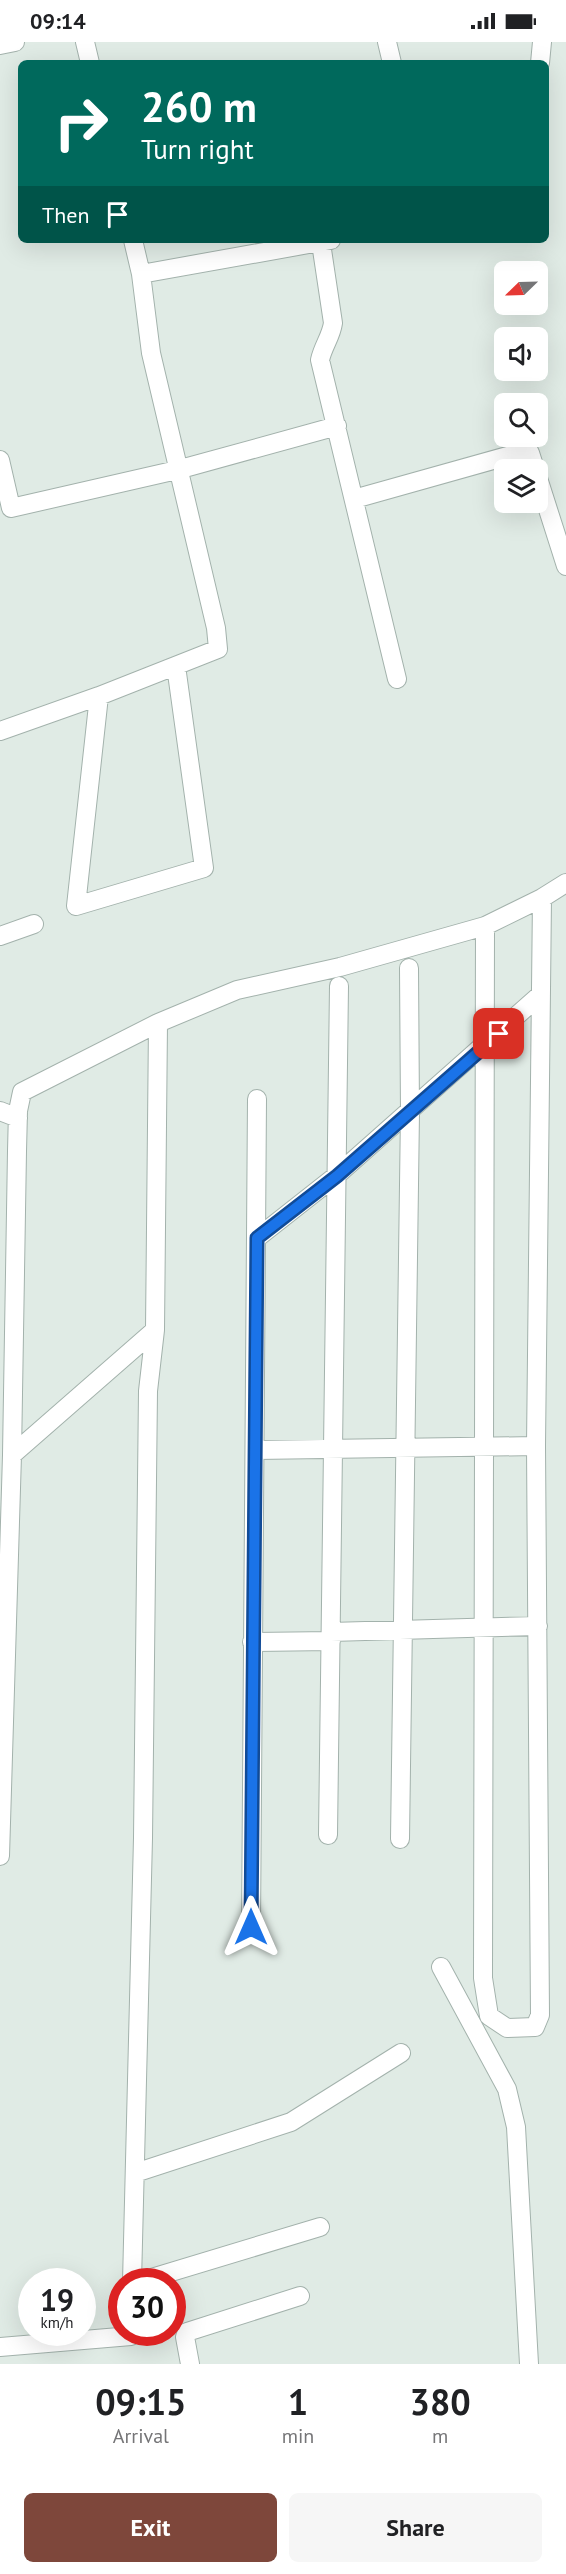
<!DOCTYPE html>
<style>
:root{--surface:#fff;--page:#f6f6f6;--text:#202124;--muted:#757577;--accent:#7e473b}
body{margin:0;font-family:"PT Sans",sans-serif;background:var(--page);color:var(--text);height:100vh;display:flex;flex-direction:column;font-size:22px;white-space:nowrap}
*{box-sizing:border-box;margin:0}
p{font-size:20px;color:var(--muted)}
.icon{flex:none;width:33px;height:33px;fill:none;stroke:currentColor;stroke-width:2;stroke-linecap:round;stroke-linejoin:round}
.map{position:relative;height:2322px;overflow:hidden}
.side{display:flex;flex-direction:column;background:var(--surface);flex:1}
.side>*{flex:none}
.guide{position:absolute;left:18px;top:18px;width:531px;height:183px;border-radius:9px;box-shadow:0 6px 24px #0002;background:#00695c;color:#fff;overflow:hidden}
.needle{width:39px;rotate:247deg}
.fabs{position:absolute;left:494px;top:219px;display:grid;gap:12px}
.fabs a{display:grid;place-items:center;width:54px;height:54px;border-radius:9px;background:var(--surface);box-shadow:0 6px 24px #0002;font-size:30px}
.speed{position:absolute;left:18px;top:2226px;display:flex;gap:12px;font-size:30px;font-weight:700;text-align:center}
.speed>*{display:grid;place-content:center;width:78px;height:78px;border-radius:50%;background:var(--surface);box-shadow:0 6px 24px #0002;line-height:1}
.speed small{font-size:15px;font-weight:400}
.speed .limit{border:9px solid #d22;background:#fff;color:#111}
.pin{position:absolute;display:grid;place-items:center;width:51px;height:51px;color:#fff;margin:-26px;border-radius:12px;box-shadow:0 3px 9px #0006}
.me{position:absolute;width:66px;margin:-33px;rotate:0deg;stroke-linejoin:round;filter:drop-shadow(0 0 4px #0008)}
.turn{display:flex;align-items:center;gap:21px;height:126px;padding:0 24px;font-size:27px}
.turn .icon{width:78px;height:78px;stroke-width:2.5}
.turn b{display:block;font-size:42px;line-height:51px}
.then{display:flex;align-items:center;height:57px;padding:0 24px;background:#0003;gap:12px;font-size:22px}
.eta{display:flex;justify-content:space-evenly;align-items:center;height:102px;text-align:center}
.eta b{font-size:36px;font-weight:700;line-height:42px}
.action{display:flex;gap:12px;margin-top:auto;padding:12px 24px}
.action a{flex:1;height:69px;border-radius:9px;background:var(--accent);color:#fff;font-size:24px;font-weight:700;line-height:69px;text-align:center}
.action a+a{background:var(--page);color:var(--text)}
.status{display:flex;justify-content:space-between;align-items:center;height:42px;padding:0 30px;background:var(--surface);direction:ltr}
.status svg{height:16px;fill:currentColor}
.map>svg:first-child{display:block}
</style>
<div class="status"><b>09:14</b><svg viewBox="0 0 49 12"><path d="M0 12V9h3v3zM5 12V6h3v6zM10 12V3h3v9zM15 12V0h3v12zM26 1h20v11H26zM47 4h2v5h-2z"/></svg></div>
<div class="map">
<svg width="566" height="2322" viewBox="0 0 566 2322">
<rect width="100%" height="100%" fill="#e0ebe5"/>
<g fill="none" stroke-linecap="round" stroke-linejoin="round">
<defs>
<path id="street" d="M85,0l5,21
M387,0l5,21
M0,3l15,-3
M540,21l2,-21
M321,201l12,80c-2,14 -10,23 -13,37l77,319
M141,232l190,-34
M0,418l11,48 166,-38 160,-44
M354,457l164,-46h12l36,113
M99,654l-23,210 128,-38 -28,-202
M0,689l99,-35 119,-47 -2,-21 -65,-275 -10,-79 -8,-34
M485,884l-2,1052 6,38 18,12 28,-1 5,-12 -4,-569 6,-548
M0,894l34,-12
M0,1069l18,7
M257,1196l80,-63 203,-180
M256,1408l280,-4
M12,1413l143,-125
M331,1590l207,-6
M252,1600l79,-1
M328,1793l11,-849
M400,1797l10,-727 -1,-144
M0,1814l12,-401 5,-304 1,-40 4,-19 136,-69 79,-33 103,-23 145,-41 57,-28 24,-15
M251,1885c1,-276 5,-552 6,-828
M441,1925l66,122 9,38 13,237
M135,2131l156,-51 110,-69
M132,2240l11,-444 5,-447 7,-61 3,-307
M138,2240l182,-55
M0,2305l131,-11v-4
M190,2322l-5,-27 2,-5 113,-36"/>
</defs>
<!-- street casing -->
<use href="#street" stroke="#a3b2ac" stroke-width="20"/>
<!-- street -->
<use href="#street" stroke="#fff" stroke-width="18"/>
</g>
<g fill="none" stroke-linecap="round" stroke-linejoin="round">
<defs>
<path id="route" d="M251,1885c0,-230 5,-460 6,-689l80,-62 162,-142"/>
</defs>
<!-- route casing -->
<use href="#route" stroke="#114b97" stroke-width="15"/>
<!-- route -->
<use href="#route" stroke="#1a73e8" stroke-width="10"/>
</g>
</svg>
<div class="fabs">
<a><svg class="needle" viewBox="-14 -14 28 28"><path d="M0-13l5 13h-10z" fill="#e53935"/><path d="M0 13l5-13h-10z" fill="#757577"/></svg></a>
<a><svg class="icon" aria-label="sound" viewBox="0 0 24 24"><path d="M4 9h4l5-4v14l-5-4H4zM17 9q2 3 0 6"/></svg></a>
<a><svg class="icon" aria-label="search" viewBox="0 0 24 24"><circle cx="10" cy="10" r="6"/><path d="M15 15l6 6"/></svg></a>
<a><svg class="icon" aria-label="layers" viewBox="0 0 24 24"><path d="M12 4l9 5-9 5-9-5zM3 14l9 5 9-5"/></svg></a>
</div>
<div class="speed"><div>19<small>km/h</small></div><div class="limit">30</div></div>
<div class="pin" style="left:499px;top:992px;background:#d93025"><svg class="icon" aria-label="arrive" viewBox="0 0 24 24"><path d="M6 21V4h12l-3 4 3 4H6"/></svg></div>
<svg class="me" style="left:251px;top:1885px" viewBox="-20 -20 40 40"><path d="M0-17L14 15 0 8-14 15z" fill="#1a73e8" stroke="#fff" stroke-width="4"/></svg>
<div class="guide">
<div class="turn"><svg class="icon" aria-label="right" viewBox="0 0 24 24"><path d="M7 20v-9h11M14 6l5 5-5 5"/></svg><div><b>260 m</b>Turn right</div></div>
<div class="then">Then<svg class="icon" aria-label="arrive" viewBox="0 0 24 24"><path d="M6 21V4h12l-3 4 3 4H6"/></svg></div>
</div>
</div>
<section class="side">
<div class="eta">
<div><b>09:15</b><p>Arrival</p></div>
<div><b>1</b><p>min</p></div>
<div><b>380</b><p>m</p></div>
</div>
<div class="action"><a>Exit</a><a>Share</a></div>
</section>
